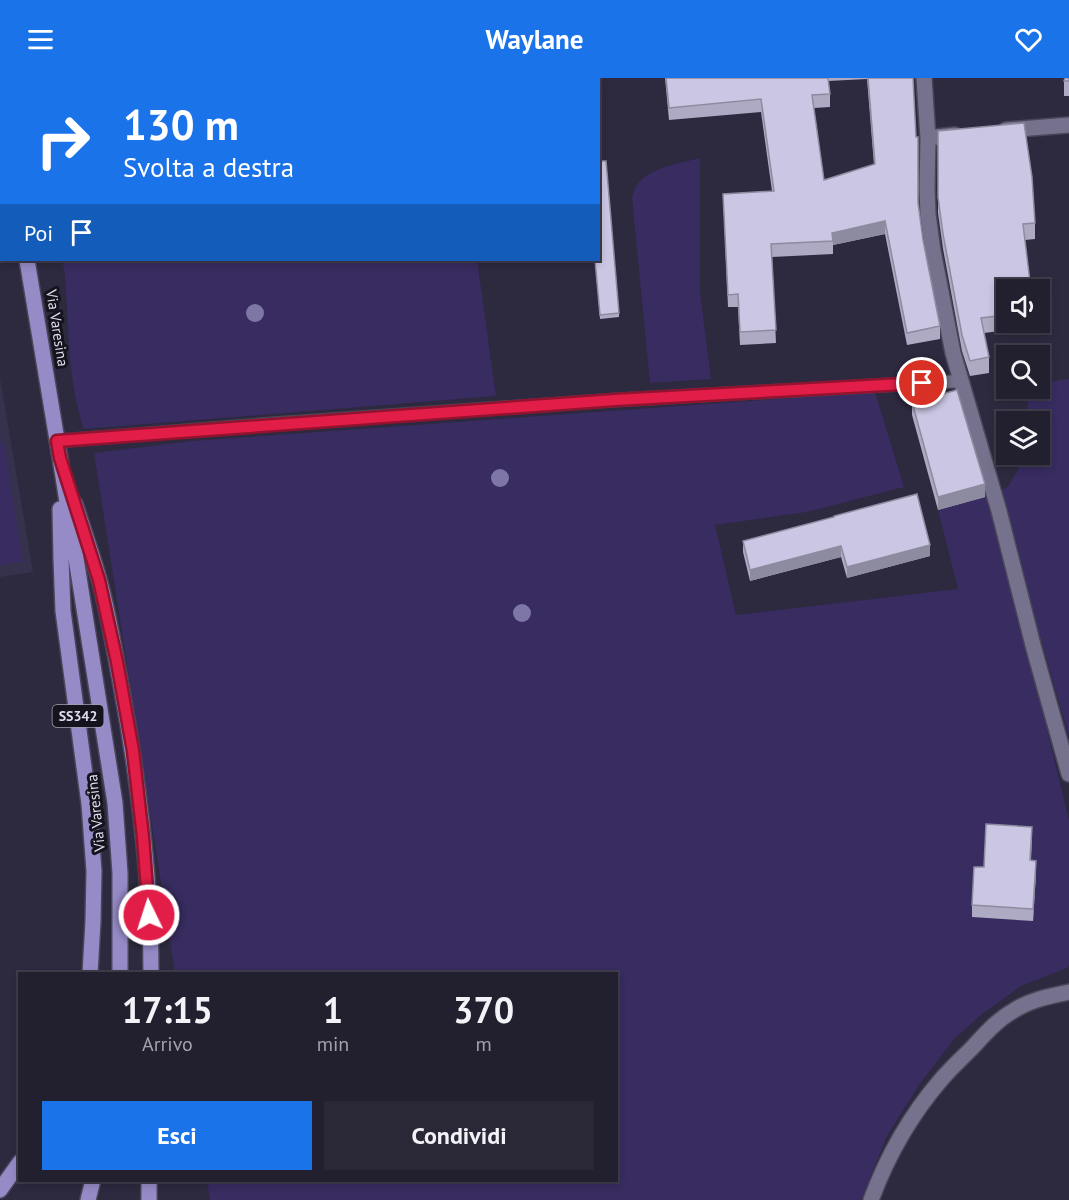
<!DOCTYPE html>
<html lang="it">
<style>
:root{--surface:#221f2f;--page:#2a2737;--text:#f1f3f6;--muted:#a2a2aa;--line:#3f3d4b;--accent:#1a73e8}
body{margin:0;font-family:"PT Sans",sans-serif;background:var(--page);color:var(--text);height:100vh;display:flex;flex-direction:column;font-size:22px;white-space:nowrap}
*{box-sizing:border-box;margin:0}
p{font-size:20px;color:var(--muted)}
.icon{flex:none;width:33px;height:33px;fill:none;stroke:currentColor;stroke-width:2;stroke-linecap:round;stroke-linejoin:round}
.map{position:relative;flex:1;overflow:hidden}
.details{position:absolute;left:18px;top:894px;width:600px;height:210px;display:flex;flex-direction:column;background:var(--surface);border-radius:0px;box-shadow:0 3px 9px #0003,0 0 0 2px var(--line)}
.details>*{flex:none}
.hud{position:absolute;left:0px;top:0px;width:600px;height:183px;box-shadow:0 3px 9px #0003,0 0 0 2px var(--line);background:#1a73e8;color:#fff;overflow:hidden}
.controls{position:absolute;left:996px;top:201px;display:grid;gap:12px}
.controls a{display:grid;place-items:center;width:54px;height:54px;border-radius:0px;background:var(--surface);box-shadow:0 3px 9px #0003,0 0 0 2px var(--line);font-size:30px}
.pin{position:absolute;display:grid;place-items:center;width:51px;height:51px;color:#fff;margin:-26px;border:3px solid #fff;border-radius:50%;box-shadow:0 2px 6px #0007}
.me{position:absolute;width:66px;margin:-33px;rotate:356deg;stroke-linejoin:round;filter:drop-shadow(0 0 4px #0008)}
.turn{display:flex;align-items:center;gap:21px;height:126px;padding:0 24px;font-size:27px}
.turn .icon{width:78px;height:78px;stroke-width:2.5}
.turn b{display:block;font-size:42px;line-height:51px}
.then{display:flex;align-items:center;height:57px;padding:0 24px;background:#0003;gap:12px;font-size:22px}
.eta{display:flex;justify-content:space-evenly;align-items:center;height:102px;text-align:center}
.eta b{font-size:36px;font-weight:700;line-height:42px}
.cta{display:flex;gap:12px;margin-top:auto;padding:12px 24px}
.cta a{flex:1;height:69px;border-radius:0px;background:var(--accent);color:#fff;font-size:24px;font-weight:700;line-height:69px;text-align:center}
.cta a+a{background:var(--page);color:var(--text)}
header{display:flex;justify-content:space-between;align-items:center;height:78px;padding:0 24px;background:var(--accent);color:#fff;font-size:27px;font-weight:700}
.map>svg:first-child{display:block}
</style>
<header><svg class="icon" aria-label="menu" viewBox="0 0 24 24"><path d="M4 6h16M4 12h16M4 18h16"/></svg>Waylane<svg class="icon" aria-label="heart" viewBox="0 0 24 24"><path d="M12 20l-8-8c-3-5 5-10 8-4 3-6 11-1 8 4z"/></svg></header>
<div class="map">
<svg width="1069" height="1122" viewBox="0 0 1069 1122">
<rect width="100%" height="100%" fill="#2d293f"/>
<!-- built -->
<path fill="#36324d" d="M0,300l33,194 -33,5z"/>
<!-- green -->
<path fill="#382c60" d="M21,0h427l1,1 -428,1z
M700,80v135l11,86 -61,4 -18,-185c5,-30 43,-33 68,-40z
M62,182h415l19,136 -412,33c-17,-49 -15,-103 -19,-154z
M1069,301v357l-71,-243 10,-7 10,-16 3,-15 19,-1v-32l-15,-1 4,-25 9,-7 2,-1 2,-3 18,-5z
M875,314l29,95 -97,25 -92,13 21,90 222,-26 -20,-79 52,-15 79,325v145l-2,3 -46,18 -40,29 -27,24 -35,46 -32,51 -26,64h-651l-3,-19 409,-1v-206l-441,-1 -81,-520 98,-12z
M0,364l4,1 19,119 -23,3z"/>
<g fill="none" stroke-linecap="round" stroke-linejoin="round">
<defs>
<path id="lane" d="M57,363l214,-17 344,-24 346,-19"/>
<path id="street" d="M924,0l4,60
M1006,52l63,-5
M955,57l-27,3 -1,50 1,26 5,37 20,102 46,158 35,138 35,125
M871,1122c16,-43 39,-84 69,-119 10,-12 21,-22 32,-33 12,-13 25,-28 41,-37 17,-11 36,-15 56,-19"/>
<path id="primary" d="M0,21l2,9
M27,182l33,198 55,345 5,70v101
M75,426c8,25 17,50 24,75 10,36 16,75 23,112 17,93 29,188 29,283
M60,431l1,50 2,52 26,193 5,67 -1,50 -3,53
M0,1112l20,-28
M88,1122l5,-20
M149,1122v-20"/>
</defs>
<!-- lane casing -->
<use href="#lane" stroke="#4a4659" stroke-width="15"/>
<!-- street casing -->
<use href="#street" stroke="#4a4659" stroke-width="18"/>
<!-- primary casing -->
<use href="#primary" stroke="#4a4659" stroke-width="18"/>
<!-- lane -->
<use href="#lane" stroke="#76728d" stroke-width="12"/>
<!-- street -->
<use href="#street" stroke="#76728d" stroke-width="15"/>
<!-- primary -->
<use href="#primary" stroke="#968bc7" stroke-width="15"/>
</g>
<!-- trees -->
<g fill="#7e76a5">
<circle cx="255" cy="235" r="9"/>
<circle cx="500" cy="400" r="9"/>
<circle cx="522" cy="535" r="9"/>
</g>
<!-- wall -->
<path fill="#aeaac3" fill-rule="evenodd" d="M665,0h248l5,125 5,37 17,86v13l-33,6 -22,-111 -52,11v9l-61,3 4,86 -36,2 -2,-38h-10l-5,-113 49,-3 -11,-79 -92,8zM867,1l7,86 -50,15 -10,-72 16,-1v-13l-2,-13z
M1069,0v18h-5v-15z
M938,53l97,92v16l-10,1 -19,50v32h27v5l-49,6 5,24v16l-19,3 -8,-25 -19,-102 -5,-36z
M595,182l24,53v4l-19,2z
M912,324l73,95 -47,13 -26,-95z
M834,440l96,38 -83,22 -6,-21 -91,24 -7,-29v-11z
M1032,761l-1,21 5,13 -3,48 -61,-4v-12l12,-38z"/>
<!-- shaded-wall -->
<path fill="#8d8b9f" d="M885,143v13l-52,11 -1,-12z
M985,406v13l-47,13v-13z
M930,467v11l-83,22v-11z
M841,468v11l-91,24v-11z
M1036,783v12l-3,48v-12z"/>
<!-- building -->
<path fill="#cac6e3" stroke="#8d8b9f" stroke-width="1.5" d="M666,0h162l2,16 -18,1 12,85 51,-16 -7,-86h45l3,59h2v66l5,37 17,86 -33,7 -22,-112 -53,12 1,8 -62,3 5,86 -36,2 -2,-38 -10,1 -5,-101 51,-3 -13,-92 -92,9z
M1065,0h4v3h-5z
M1024,45l8,54 3,46 -12,1 8,66h-25v25l-25,3 8,39 -19,4 -8,-26 -19,-101 -5,-37v-66z
M598,83h8l13,152 -19,2 -5,-55h3z
M957,312l28,94 -47,13 -26,-95z
M917,416l13,51 -83,22 -6,-21 -91,24 -7,-29 91,-24v-1z
M986,746l46,3 -2,33 6,1 -3,48 -61,-4 2,-38h10z"/>
<g fill="none" stroke-linecap="round" stroke-linejoin="round">
<defs>
<path id="route" d="M149,837l-6,-78 -10,-86 -16,-89 -18,-82 -39,-122 -3,-17 558,-41 307,-17"/>
</defs>
<!-- route casing -->
<use href="#route" stroke="#92132f" stroke-width="15"/>
<!-- route -->
<use href="#route" stroke="#e11d48" stroke-width="10"/>
</g>
<g text-anchor="middle" stroke-width="6" stroke-linejoin="round" paint-order="stroke">
<!-- shield labels -->
<rect fill="#15131d" stroke="#a2a0ae" stroke-width="1.5" x="52.5" y="627" width="51" height="22" rx="4.5"/>
<g font-size="14" font-weight="bold" fill="#dfddec">
<text x="78" y="643">SS342</text>
</g>
<!-- street labels -->
<g font-size="15" fill="#dfddec" stroke="#15131d">
<text transform="translate(57 250) rotate(81)" y="5">Via Varesina</text>
<text transform="translate(96 735) rotate(-96)" y="5">Via Varesina</text>
</g>
</g>
</svg>
<div class="controls">
<a><svg class="icon" aria-label="sound" viewBox="0 0 24 24"><path d="M4 9h4l5-4v14l-5-4H4zM17 9q2 3 0 6"/></svg></a>
<a><svg class="icon" aria-label="search" viewBox="0 0 24 24"><circle cx="10" cy="10" r="6"/><path d="M15 15l6 6"/></svg></a>
<a><svg class="icon" aria-label="layers" viewBox="0 0 24 24"><path d="M12 4l9 5-9 5-9-5zM3 14l9 5 9-5"/></svg></a>
</div>
<div class="pin" style="left:922px;top:305px;background:#d93025"><svg class="icon" aria-label="arrive" viewBox="0 0 24 24"><path d="M6 21V4h12l-3 4 3 4H6"/></svg></div>
<svg class="me" style="left:149px;top:837px" viewBox="-20 -20 40 40"><circle r="17" fill="#e11d48" stroke="#fff" stroke-width="3"/><path d="M0-11L8 9 0 5-8 9z" fill="#fff"/></svg>
<div class="hud">
<div class="turn"><svg class="icon" aria-label="right" viewBox="0 0 24 24"><path d="M7 20v-9h11M14 6l5 5-5 5"/></svg><div><b>130 m</b>Svolta a destra</div></div>
<div class="then">Poi<svg class="icon" aria-label="arrive" viewBox="0 0 24 24"><path d="M6 21V4h12l-3 4 3 4H6"/></svg></div>
</div>
<section class="details">
<div class="eta">
<div><b>17:15</b><p>Arrivo</p></div>
<div><b>1</b><p>min</p></div>
<div><b>370</b><p>m</p></div>
</div>
<div class="cta"><a>Esci</a><a>Condividi</a></div>
</section>
</div>
